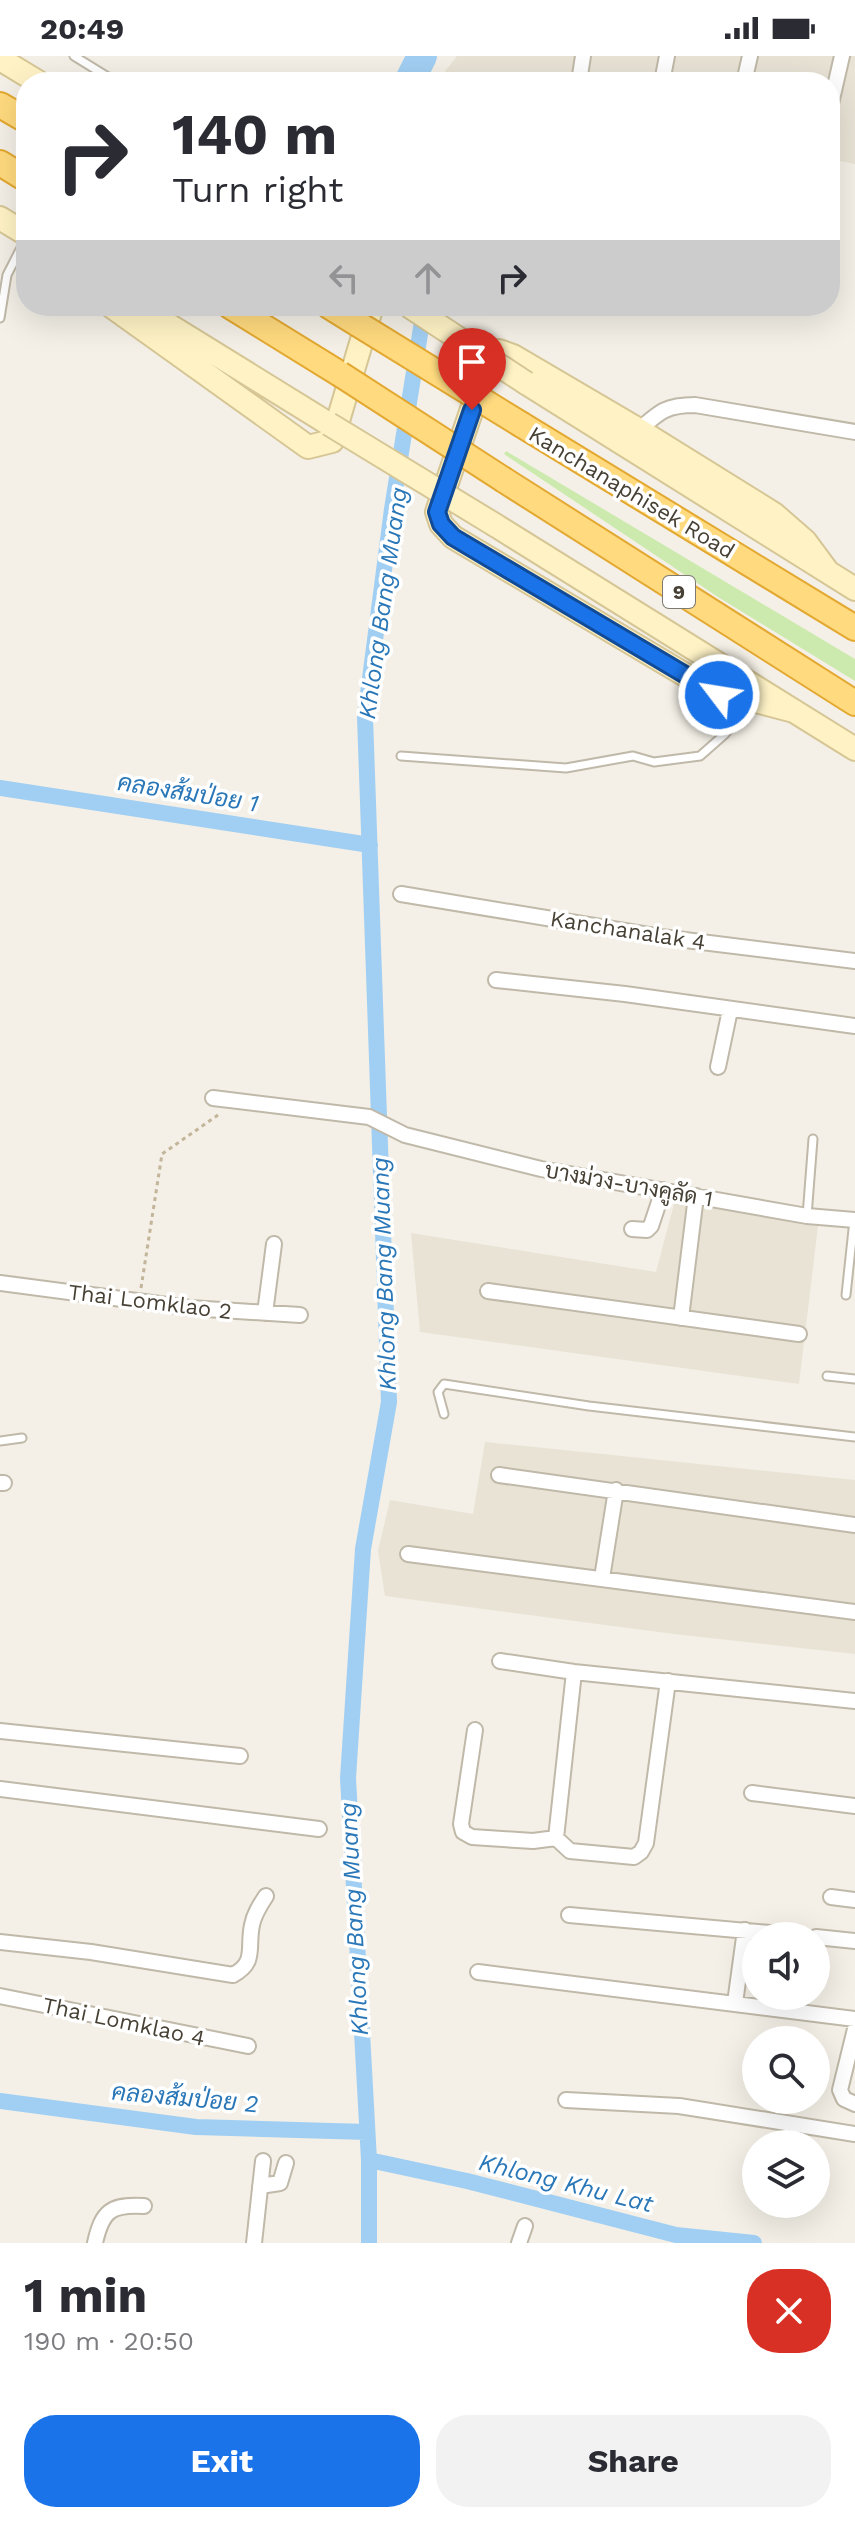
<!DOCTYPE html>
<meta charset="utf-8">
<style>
:root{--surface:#fff;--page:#f2f2f3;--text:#2b2b33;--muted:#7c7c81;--accent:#1a73e8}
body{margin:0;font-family:"Work Sans",Sarabun,sans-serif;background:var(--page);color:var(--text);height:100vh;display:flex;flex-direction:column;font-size:30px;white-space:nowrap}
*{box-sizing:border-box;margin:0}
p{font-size:26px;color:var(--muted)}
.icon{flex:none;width:44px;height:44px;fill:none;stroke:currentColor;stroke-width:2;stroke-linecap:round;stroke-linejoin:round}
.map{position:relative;height:2187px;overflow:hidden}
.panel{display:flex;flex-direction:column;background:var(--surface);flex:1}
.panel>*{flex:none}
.banner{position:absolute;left:16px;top:16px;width:824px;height:244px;border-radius:32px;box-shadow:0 8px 32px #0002;background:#fff;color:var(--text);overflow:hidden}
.tools{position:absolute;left:742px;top:1866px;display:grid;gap:16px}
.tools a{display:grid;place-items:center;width:88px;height:88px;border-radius:50%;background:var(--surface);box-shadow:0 8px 32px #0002;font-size:40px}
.pin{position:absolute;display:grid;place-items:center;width:68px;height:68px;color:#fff;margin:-82px -34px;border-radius:50% 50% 50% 0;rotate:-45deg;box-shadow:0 0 8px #0007}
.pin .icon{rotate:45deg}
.me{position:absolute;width:88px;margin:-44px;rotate:301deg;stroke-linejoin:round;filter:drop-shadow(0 0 6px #0008)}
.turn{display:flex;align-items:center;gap:28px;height:168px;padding:0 24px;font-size:36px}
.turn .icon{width:104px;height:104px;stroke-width:2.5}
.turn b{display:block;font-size:56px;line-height:68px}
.lanes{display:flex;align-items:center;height:76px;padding:0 24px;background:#0003;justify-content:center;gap:40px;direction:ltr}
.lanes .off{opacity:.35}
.round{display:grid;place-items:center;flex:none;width:84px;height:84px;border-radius:32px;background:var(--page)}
.head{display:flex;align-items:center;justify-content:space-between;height:136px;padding:0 24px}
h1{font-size:48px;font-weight:700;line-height:60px}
.primary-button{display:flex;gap:16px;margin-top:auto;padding:16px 24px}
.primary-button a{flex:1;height:92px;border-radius:32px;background:var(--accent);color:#fff;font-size:32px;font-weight:700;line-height:92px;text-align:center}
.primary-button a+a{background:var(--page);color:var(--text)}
.status{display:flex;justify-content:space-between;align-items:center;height:56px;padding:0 40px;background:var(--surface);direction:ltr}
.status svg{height:22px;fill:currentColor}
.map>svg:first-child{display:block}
</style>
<div class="status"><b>20:49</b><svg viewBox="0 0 49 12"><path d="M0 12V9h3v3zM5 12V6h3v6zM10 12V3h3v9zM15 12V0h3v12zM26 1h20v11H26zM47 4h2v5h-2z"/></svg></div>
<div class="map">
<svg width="855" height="2187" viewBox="0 0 855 2187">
<rect width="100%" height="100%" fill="#f4f0e7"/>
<!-- residential -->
<path fill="#e8e3d5" d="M457,0h398v108l-25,-5v-77h-385l-5,-4z
M675,1144l143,26 -19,158 -379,-52 -9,-99 245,39z
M485,1386l370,38v174l-181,-20 -289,-38 -7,-45 12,-51 83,14z"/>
<!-- green -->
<path fill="#cdeaae" d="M506,395l349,208v22l-137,-84 -214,-143z"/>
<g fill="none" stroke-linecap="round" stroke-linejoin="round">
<!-- canal -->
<path stroke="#a1cff3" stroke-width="16" d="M0,732l370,57
M0,2045l196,26 171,5
M369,2104l98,21 209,54 78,8
M369,2187v-83l-21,-382 15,-229 26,-147 -24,-685 27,-208 32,-200"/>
<!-- river -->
<path stroke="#a1cff3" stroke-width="30" d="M409,26l13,-26"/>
<defs>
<path id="service" d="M74,0l42,26
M0,262l7,-43 19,-37
M401,700l165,12 67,-12 21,6 46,-6 25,-22 14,-17 7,-15
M807,1160l6,-77
M846,1239l8,-75
M827,1320l28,3
M444,1358l-6,-22 6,-8 145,22 266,31
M0,1385l22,-3"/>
<path id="minor" d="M579,26l4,-26
M662,26l5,-26
M744,26l6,-26
M830,52l12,-52
M639,374c21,-19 28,-25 56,-25l160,27
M401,838l260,43 194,24
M496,924l129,14 230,32
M718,1011l12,-57
M213,1042l156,19 36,18 136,34 266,47 48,4
M632,1173l15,1 4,-4 12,-36
M0,1227l190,25 110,7
M488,1235l311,43
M265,1257l9,-69
M681,1262l15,-122
M499,1419l356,50
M0,1427h4
M408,1498l447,58
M602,1522l14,-88
M500,1605l74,11 281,29
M475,1674l-14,94 2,8 9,5 61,4 23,-3 18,-166
M0,1675l240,25
M0,1733l319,40
M752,1737l103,13
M556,1782l14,13 64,6 7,-5 5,-9 22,-162
M831,1841l24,3
M569,1859l235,21
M816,1881l39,4
M0,1886l91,10 142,23c24,-13 14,-27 19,-50 2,-11 8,-20 14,-29
M478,1916l377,47
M0,1940l248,50
M735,1947l10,-73
M855,1973l-15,61 4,9 11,5
M566,2044l113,6 176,28
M260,2130l20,-3 6,-20
M95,2187c7,-32 16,-39 49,-37
M254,2187l9,-82
M519,2187l6,-17"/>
<path id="secondary" d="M0,3l38,23
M0,162l26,16
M111,250l197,141 24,-6 40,-135
M138,250l191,118
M526,327l329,206
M495,469l360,224
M794,655l-46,-12 -29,-4 -266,-158 -12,-13 -4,-12 52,-153 10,-8 14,5 126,74 135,84 31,27 23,31"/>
<path id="trunk" d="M0,49l26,15
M0,107l26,16
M230,250l110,68
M329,250l29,18
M522,369l333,203
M504,424l351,223"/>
</defs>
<!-- service casing -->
<use href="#service" stroke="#c0b9a9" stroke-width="11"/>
<!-- minor casing -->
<use href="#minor" stroke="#c0b9a9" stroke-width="18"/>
<!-- secondary casing -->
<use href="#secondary" stroke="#d6c695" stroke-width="26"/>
<!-- trunk casing -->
<use href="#trunk" stroke="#e3a831" stroke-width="28"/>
<!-- path -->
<path stroke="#c2b599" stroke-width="3" stroke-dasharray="4 4" stroke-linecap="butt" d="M141,1232l21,-134 56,-39"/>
<!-- service -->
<use href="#service" stroke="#fff" stroke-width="7"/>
<!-- minor -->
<use href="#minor" stroke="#fff" stroke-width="14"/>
<!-- secondary -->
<use href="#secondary" stroke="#fff3c6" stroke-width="22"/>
<!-- trunk -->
<use href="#trunk" stroke="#ffda7e" stroke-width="24"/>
<defs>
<path id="secondary-bridge" d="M409,250l117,77
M329,368l166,101"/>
<path id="trunk-bridge" d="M358,268l164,101
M340,318l164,106"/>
</defs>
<!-- secondary-bridge casing -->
<use href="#secondary-bridge" stroke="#d6c695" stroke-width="26" stroke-linecap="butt"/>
<!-- trunk-bridge casing -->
<use href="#trunk-bridge" stroke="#e3a831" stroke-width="28" stroke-linecap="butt"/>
<!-- secondary-bridge -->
<use href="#secondary-bridge" stroke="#fff3c6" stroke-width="22"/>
<!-- trunk-bridge -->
<use href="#trunk-bridge" stroke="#ffda7e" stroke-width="24"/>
</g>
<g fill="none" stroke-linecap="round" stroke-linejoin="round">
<defs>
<path id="route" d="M472,354l-35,102 4,12 12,13 266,158"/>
</defs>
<!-- route casing -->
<use href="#route" stroke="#114b97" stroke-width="20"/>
<!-- route -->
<use href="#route" stroke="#1a73e8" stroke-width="14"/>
</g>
<g text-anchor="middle" stroke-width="7" stroke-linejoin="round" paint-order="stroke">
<!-- shield labels -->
<rect fill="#fff" stroke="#7e7a72" stroke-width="2" x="663" y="520" width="32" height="32" rx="6"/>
<g font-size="20" font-weight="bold" fill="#474135">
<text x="679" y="543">9</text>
</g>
<!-- street labels -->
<g font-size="22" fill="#474135" stroke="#fff">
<text transform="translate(632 436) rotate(31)" y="8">Kanchanaphisek Road</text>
<text transform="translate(628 874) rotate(9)" y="8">Kanchanalak 4</text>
<text transform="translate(629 1128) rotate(10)" y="8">บางม่วง-บางคูลัด 1</text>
<text transform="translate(150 1245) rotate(7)" y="8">Thai Lomklao 2</text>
<text transform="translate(124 1965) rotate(12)" y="8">Thai Lomklao 4</text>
</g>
<!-- water labels -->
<g font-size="24" font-style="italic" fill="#2a77b8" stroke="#fff">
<text transform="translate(383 547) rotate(-82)" y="8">Khlong Bang Muang</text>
<text transform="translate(188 737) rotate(9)" y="8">คลองส้มป่อย 1</text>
<text transform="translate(384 1218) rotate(-92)" y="8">Khlong Bang Muang</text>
<text transform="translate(354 1863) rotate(-93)" y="8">Khlong Bang Muang</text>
<text transform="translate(185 2042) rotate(5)" y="8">คลองส้มป่อย 2</text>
<text transform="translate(566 2127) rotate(14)" y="8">Khlong Khu Lat</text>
</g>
</g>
</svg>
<div class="tools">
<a><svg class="icon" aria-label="sound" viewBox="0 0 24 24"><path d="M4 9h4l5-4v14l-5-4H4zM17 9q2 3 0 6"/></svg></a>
<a><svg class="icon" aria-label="search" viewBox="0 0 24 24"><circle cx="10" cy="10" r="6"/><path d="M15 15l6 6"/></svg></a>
<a><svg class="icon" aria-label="layers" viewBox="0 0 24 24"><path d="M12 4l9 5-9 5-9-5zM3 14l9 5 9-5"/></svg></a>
</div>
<div class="pin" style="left:472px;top:354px;background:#d93025"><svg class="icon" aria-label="arrive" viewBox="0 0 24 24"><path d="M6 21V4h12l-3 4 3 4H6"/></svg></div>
<svg class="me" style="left:719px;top:639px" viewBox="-20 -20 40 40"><circle r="17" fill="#1a73e8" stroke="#fff" stroke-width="3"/><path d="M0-11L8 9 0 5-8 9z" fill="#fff"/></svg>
<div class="banner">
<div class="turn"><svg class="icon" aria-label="right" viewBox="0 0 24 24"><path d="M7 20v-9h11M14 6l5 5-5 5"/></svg><div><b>140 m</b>Turn right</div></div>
<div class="lanes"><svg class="icon off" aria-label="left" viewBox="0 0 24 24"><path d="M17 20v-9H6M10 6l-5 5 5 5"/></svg><svg class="icon off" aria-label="ahead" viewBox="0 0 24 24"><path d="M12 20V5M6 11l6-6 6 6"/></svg><svg class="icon" aria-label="right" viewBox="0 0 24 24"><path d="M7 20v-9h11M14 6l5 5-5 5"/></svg></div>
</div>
</div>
<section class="panel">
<div class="head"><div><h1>1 min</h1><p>190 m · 20:50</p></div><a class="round" style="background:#d93025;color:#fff"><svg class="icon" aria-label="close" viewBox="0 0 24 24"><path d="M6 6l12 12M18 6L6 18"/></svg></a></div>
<div class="primary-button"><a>Exit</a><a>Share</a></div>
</section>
